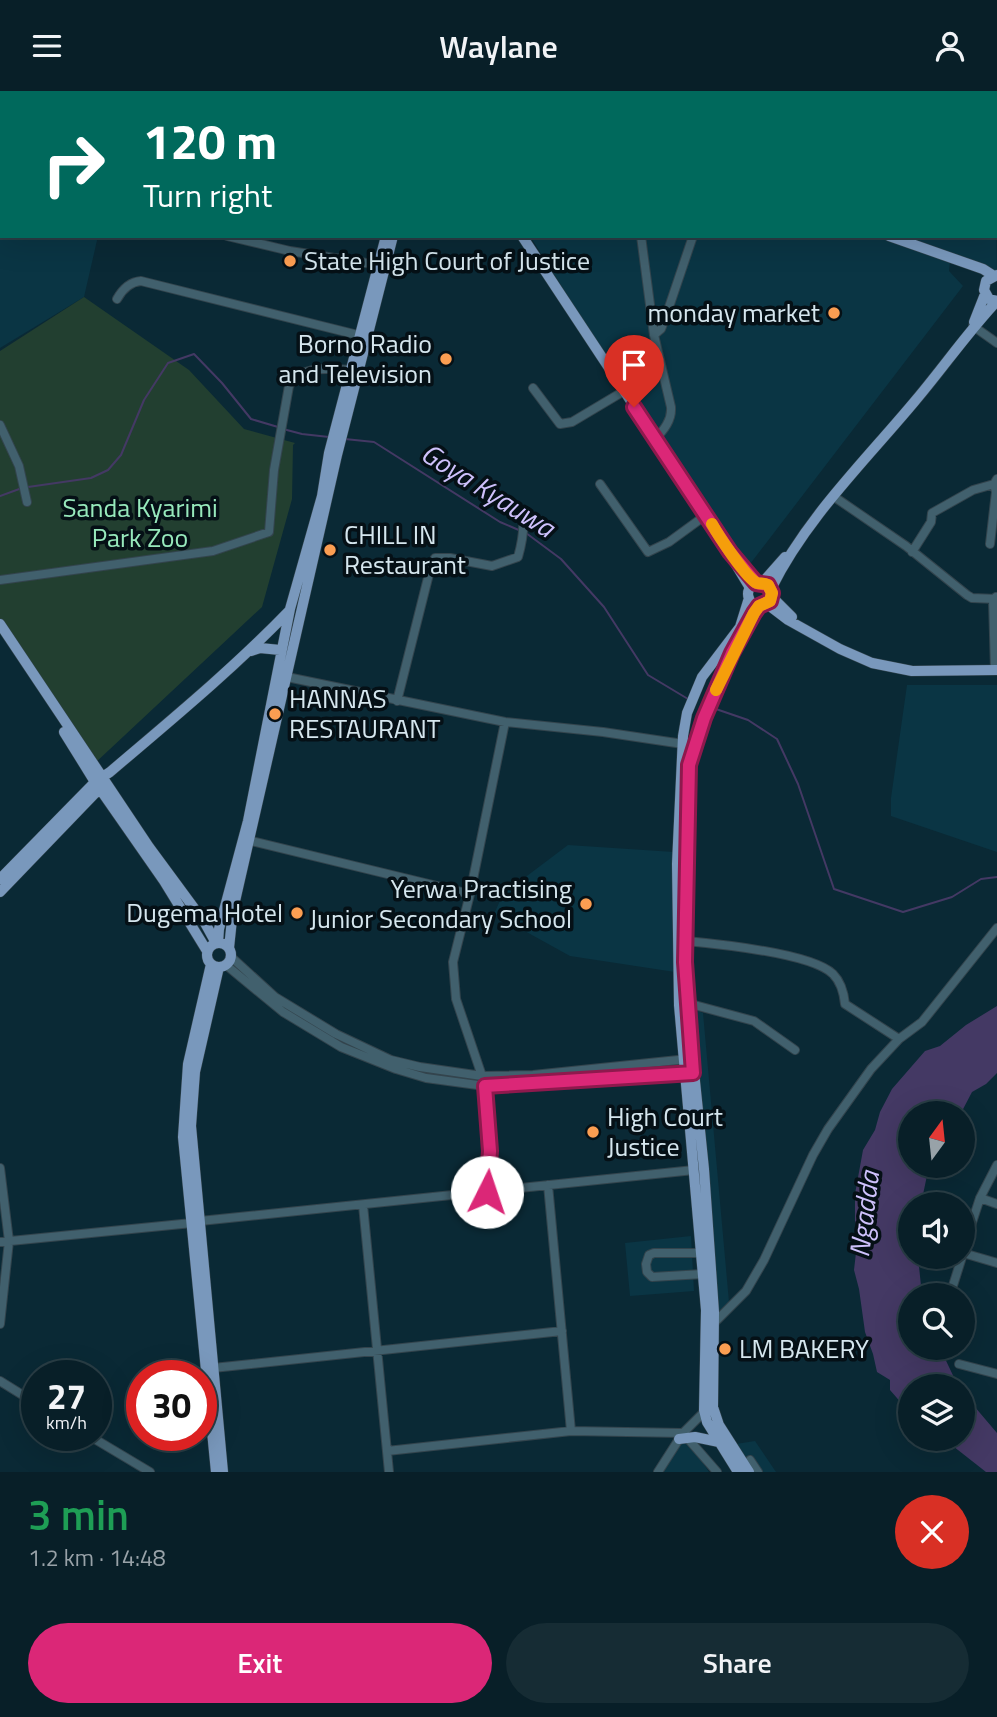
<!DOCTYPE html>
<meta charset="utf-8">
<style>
:root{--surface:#081f28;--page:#162c34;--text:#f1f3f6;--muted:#98a2a8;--line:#293d45;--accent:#db2777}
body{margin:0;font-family:"Titillium Web",sans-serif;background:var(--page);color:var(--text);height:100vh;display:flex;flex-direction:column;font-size:26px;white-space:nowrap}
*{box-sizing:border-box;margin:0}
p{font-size:23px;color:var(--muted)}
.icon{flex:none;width:38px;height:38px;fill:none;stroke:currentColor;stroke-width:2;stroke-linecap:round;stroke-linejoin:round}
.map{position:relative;height:1381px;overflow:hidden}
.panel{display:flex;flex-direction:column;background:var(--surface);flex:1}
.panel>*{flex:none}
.banner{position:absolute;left:0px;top:0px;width:998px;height:147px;box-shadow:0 7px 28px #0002,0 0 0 2px var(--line);background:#00695c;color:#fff;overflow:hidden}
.needle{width:46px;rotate:15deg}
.fabs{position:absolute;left:898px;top:1010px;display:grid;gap:14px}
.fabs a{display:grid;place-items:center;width:77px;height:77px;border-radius:50%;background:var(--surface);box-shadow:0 7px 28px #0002,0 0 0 2px var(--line);font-size:35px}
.speed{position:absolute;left:21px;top:1269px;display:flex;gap:14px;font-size:35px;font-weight:700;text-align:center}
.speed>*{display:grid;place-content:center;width:91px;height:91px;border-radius:50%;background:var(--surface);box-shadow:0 7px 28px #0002,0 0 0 2px var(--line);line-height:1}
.speed small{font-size:18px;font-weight:400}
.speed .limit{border:10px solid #d22;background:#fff;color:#111}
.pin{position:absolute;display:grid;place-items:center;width:60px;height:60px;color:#fff;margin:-72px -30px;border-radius:50% 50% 50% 0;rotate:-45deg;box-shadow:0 0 7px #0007}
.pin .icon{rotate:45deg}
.me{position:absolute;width:77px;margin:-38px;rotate:4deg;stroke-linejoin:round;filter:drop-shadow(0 0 5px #0008)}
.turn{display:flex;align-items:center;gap:24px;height:147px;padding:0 28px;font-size:32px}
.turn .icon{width:91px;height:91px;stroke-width:2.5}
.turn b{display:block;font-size:49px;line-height:60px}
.round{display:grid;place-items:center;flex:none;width:74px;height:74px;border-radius:37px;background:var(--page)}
.summary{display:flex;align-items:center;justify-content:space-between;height:119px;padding:0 28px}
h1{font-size:42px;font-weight:600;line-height:52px;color:#1e9e55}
.action{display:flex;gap:14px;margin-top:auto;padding:14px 28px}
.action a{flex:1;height:80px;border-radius:42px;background:var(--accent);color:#fff;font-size:28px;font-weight:600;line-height:80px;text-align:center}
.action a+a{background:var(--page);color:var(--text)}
header{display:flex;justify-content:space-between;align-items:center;height:91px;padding:0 28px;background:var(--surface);font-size:32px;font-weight:600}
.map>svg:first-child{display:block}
</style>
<header><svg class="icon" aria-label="menu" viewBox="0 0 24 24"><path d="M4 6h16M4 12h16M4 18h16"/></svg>Waylane<svg class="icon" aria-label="person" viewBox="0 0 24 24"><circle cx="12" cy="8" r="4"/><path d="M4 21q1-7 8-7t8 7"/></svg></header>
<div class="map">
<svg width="997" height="1381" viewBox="0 0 997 1381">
<rect width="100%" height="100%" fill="#0a2935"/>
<!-- built -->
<path fill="#0a3544" d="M0,0h133l-131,2v143h96l-14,61 -84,51z
M996,112l1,69 -104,-36h103z
M530,145h356l64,25 -1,10 14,15 -216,282 -86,-124z
M907,594h90v167l-106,-36v-18z
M568,754l106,7 1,120 -105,-16 -76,-42 9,-20z
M692,917l11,5 26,289 -10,9z
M691,1145l3,55 -64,5 -5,-53z
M755,1350l21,31h-22l-18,-28z
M682,1351h7l20,30h-50z"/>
<!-- green -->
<path fill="#223f30" d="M84,206l105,73 55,59 51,14 -2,2 -1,54 -30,108 -168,157 -94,-145v-268z"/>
<!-- water -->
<path fill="#443964" d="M997,915v67l-11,11 -14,8 -11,21h-51v52l19,1 -8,38h-11v53h8l4,38h-12v52l30,1 18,38h-48v27l-20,-23v-10l-13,-8 -4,-18 -8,-22 -6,-43 -5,-19 4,-35 -3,-14v-27l8,-44 12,-20 5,-18 12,-23 33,-38 15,-5 26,-21z
M963,1302l34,40v39h-11l-42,-33h18z"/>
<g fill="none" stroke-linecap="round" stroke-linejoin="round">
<!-- stream -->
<path stroke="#443964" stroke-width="2" d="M283,338l19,5 27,3
M345,348l29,3 126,80 21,9
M28,396l63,-9 17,-8 13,-15 23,-55 24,-37 26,-9 28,29 29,36 27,8
M0,405l22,-8
M526,442l35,26 43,48 44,68 40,24
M713,617l35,12 29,19 21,45 36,105 69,23 49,-15 29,-18 16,-2"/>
<defs>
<path id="minor" d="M761,0l1,2
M967,0v2
M223,2v-2
M634,2v-2
M873,2v-2
M996,23h1
M996,113l1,1
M227,145l63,15 89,14
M641,145l13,99 17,72c1,13 -7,23 -16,32
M117,208c5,-9 12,-17 24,-18l217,54
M973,235l24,17
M654,244l7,-6 5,-13 27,-80
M533,297l27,36 12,-2 52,-31
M0,334l19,41 8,36
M600,393l48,68 21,-10 37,-27
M833,405l73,50 61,49 5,3 25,1
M990,453l6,-52 -2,-8 3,-5
M912,461l19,-30 1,-9 41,-23 21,-6
M0,489l213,-29 56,-19 5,-62 15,-84c13,-22 39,-17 62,-16
M995,579l-2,-70 3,-3
M287,586l218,45 98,10 80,12
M397,610l34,-135 4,-8h15l42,8 26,-9c4,-14 7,-31 4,-45
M251,750l219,53
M686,850c32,3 125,12 147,33 8,8 11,20 12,30l54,35
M230,865l45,41 61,37 55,26 29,7 62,9 51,-1 155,-16
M226,874l57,47 58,35 55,22 30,9 59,8 205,-12
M687,912l67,18 41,29
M482,985l-26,-77 -3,-37 17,-68 35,-172
M485,995l5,65 -3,41
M0,1077l9,73 -9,83
M548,1094l23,246
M980,1107l17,6
M363,1114l26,267
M200,1130l494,-51
M0,1151l192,-19
M701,1162h-47l-5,2 -3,9 1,8 5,5 51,-3
M962,1162l18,-55 17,-33
M963,1162l34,10
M950,1204l12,-38
M713,1233l33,-33 18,-31 49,-105 15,-26 43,-60 28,-30 23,-17 75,-94
M959,1273l38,10
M213,1277l349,-37
M0,1290l37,23
M88,1344l62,37
M387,1360l184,-20 112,2 34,39
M750,1369l8,12
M658,1381l25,-39 24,-24"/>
<path id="major" d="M324,0l9,2
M348,0l9,2
M419,2v-2
M429,2l1,-2
M522,145l184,279 44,73
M889,145l94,33 11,7
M997,184l-11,6 -2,9 5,9 8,2
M974,231l11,-28
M763,491l22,-25
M748 503a12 12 0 1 1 24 0a12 12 0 1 1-24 0Z
M771,498c35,-71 94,-128 144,-188 28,-33 52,-68 82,-100
M772,506l20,20
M767,513l21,16 52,29 32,14 40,8 85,-1
M0,533l149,223 56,76 11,20
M251,560l9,-3 20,2
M64,641l31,50 69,99 43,70
M0,788l95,-97 15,-10c61,-52 123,-103 179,-161
M0,801l103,-107
M218,852l1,-14 29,-108 42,-212 32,-113 7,-43 57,-217
M207 864a12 12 0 1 1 24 0a12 12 0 1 1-24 0Z
M229,857l4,-38 104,-455 56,-219
M211,873l-23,100 -5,73 33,335
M219,876l-24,105 -4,54 32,346
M679,1348l16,-2 24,5
M738,1381l-31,-50 -3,-12 2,-100 -27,-305 -2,-141 6,-128 4,-23 15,-36 38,-50 9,-29
M749,1381l-30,-47 -6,-18 1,-95 -10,-143 -17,-166 -2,-108 4,-130 15,-47 13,-32 15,-33 27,-47"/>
</defs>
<!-- minor casing -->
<use href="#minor" stroke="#33444d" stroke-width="10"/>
<!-- major casing -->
<use href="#major" stroke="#33444d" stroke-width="11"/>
<!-- minor -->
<use href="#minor" stroke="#41606d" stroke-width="8"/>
<!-- major -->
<use href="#major" stroke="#7998bc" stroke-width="10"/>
</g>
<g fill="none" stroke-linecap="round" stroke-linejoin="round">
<defs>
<path id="route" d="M487,1101l3,-41 -5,-65 208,-13 -8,-111 4,-197 15,-47 28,-65 22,-40 5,-7 11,-5 2,-8 -4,-8 -12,-2 -26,-31 -96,-145"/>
</defs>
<!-- route casing -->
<use href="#route" stroke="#8e194d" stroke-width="18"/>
<!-- route -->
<use href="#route" stroke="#db2777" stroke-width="12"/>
<!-- slow -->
<path stroke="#f59e0b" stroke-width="12" d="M712,433c6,11 35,55 45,59 4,1 7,0 11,2l4,8 -2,8 -11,5 -5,7 -38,77"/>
</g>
<!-- markers -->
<g fill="#fb9e52" stroke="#051016" stroke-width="2.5">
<circle cx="290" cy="170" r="7"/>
<circle cx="834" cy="222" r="7"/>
<circle cx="446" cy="268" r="7"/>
<circle cx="330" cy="459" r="7"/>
<circle cx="275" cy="623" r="7"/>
<circle cx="586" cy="813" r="7"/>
<circle cx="297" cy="822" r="7"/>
<circle cx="593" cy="1041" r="7"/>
<circle cx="725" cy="1258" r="7"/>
</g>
<g text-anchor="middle" stroke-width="7" stroke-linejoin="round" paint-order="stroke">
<!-- poi labels -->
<g font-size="26" fill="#d5e6ee" stroke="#051016" text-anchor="start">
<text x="304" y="179">State High Court of Justice</text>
<text x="820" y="231" text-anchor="end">monday market</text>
<text x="432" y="262" text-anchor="end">Borno Radio<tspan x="432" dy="30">and Television</tspan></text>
<text x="344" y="453">CHILL IN<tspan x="344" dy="30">Restaurant</tspan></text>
<text x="289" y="617">HANNAS<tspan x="289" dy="30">RESTAURANT</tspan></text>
<text x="572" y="807" text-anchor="end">Yerwa Practising<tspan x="572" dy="30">Junior Secondary School</tspan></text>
<text x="283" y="831" text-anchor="end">Dugema Hotel</text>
<text x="607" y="1035">High Court<tspan x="607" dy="30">Justice</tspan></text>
<text x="739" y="1267">LM BAKERY</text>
</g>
<!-- park labels -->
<g font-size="26" fill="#97e9bc" stroke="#051016">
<text x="140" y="426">Sanda Kyarimi<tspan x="140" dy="30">Park Zoo</tspan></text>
</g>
<!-- water labels -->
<g font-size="28" font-style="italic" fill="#cec1fb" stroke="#051016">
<text transform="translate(488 399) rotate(32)" y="10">Goya Kyauwa</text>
<text transform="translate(864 1123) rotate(-83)" y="10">Ngadda</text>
</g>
</g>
</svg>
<div class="fabs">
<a><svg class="needle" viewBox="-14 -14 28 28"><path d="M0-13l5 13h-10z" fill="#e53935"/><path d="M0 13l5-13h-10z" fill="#98a2a8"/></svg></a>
<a><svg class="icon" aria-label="sound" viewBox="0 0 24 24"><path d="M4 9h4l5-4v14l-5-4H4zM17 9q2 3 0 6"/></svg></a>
<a><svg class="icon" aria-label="search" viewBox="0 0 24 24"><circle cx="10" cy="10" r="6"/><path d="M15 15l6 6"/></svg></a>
<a><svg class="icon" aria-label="layers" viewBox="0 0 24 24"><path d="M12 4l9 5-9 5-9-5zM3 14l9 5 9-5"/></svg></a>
</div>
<div class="speed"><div>27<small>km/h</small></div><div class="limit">30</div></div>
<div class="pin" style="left:634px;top:316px;background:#d93025"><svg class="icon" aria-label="arrive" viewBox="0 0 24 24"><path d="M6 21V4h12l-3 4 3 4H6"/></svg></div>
<svg class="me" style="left:487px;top:1101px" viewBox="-20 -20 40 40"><circle r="19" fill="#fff"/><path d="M0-13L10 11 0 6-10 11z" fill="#db2777"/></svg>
<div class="banner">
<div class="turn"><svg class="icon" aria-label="right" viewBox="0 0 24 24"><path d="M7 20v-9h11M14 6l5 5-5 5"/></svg><div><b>120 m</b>Turn right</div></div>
</div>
</div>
<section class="panel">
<div class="summary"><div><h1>3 min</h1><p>1.2 km · 14:48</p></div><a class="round" style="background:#d93025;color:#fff"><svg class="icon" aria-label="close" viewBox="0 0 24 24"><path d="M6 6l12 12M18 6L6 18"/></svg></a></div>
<div class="action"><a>Exit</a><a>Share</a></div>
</section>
